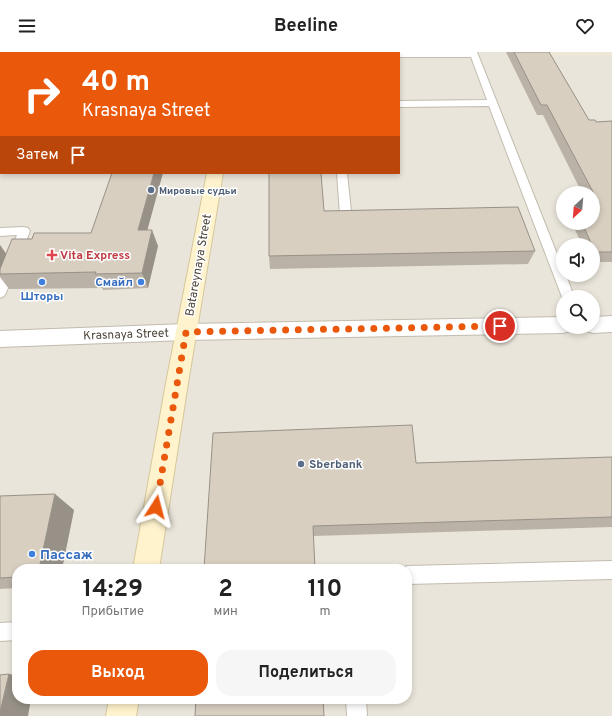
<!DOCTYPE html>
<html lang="ru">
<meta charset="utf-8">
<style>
:root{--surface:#fff;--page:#f6f6f6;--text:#222;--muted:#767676;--accent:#ea580c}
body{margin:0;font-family:Overpass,sans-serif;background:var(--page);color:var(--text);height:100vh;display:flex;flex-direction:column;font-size:15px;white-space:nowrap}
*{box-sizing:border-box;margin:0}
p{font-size:13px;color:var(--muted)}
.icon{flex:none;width:22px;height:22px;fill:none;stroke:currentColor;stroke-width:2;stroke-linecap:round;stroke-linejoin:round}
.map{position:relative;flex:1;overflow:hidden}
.sheet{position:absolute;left:12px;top:512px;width:400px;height:140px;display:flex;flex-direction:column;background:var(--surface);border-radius:16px;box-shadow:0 2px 6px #0003}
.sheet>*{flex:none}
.guide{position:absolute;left:0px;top:0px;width:400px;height:122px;box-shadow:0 2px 6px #0003;background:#ea580c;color:#fff;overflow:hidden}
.needle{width:26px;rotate:206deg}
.fabs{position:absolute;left:556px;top:134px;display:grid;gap:8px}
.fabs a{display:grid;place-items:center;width:44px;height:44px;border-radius:50%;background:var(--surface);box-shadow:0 2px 6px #0003;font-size:20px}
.pin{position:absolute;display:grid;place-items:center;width:34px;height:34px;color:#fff;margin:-17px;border:2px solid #fff;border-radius:50%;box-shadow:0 1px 4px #0007}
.me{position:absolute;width:44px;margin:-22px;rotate:9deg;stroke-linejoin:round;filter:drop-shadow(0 0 3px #0008)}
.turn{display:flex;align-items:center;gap:14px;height:84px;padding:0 16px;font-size:18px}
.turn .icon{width:52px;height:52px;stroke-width:2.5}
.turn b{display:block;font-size:28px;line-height:34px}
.then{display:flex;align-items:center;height:38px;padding:0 16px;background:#0003;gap:8px;font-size:15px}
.eta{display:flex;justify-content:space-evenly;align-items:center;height:68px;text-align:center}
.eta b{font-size:24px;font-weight:700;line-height:28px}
.action{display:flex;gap:8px;margin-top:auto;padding:8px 16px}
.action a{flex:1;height:46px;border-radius:16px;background:var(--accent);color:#fff;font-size:16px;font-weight:700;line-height:46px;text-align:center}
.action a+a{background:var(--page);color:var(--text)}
header{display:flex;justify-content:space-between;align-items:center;height:52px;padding:0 16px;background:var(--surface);font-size:18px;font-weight:700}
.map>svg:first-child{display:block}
</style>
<header><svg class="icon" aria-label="menu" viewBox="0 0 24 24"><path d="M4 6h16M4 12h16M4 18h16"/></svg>Beeline<svg class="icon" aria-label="heart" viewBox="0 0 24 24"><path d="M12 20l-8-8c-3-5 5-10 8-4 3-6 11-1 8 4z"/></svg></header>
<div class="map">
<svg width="612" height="664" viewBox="0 0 612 664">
<rect width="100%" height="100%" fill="#f6f3ec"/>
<!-- residential -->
<path fill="#eae5da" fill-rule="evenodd" d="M0,0h612v664h-612zM1,1h398v120h-398zM563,141h30v30h-30zM563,193h30v30h-30zM563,245h30v30h-30zM17,517h390v130h-390z"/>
<!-- education -->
<path fill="#efe8d6" d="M19,0h191l-191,1z
M548,0h64v3l-62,1z"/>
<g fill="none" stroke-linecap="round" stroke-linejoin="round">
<defs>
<path id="lane" d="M329,0h8v1h-8z
M397,0h80l86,217v6h3l8,22h-11v2l-1,-2 -73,-191 -90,1v-6l88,-1 -16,-43h-72v-4h-4z
M1,3v6l-1,1v-6z
M337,121h10l4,38 12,1 2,3 -2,3h-21l-2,-3z
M24,175l4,1 2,3 -24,62 -2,3 -4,2v-21l17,-42 -17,1v-8z
M612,509v18l-205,5v-15h-6l6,-3z
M17,570v18l-17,1v-18z
M346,647h20l1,17h-20z"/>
<path id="street" d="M612,264v16l-19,1 -7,-2 -2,-4h9v-10z
M563,265v10h9l-2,4 -7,2 -377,7 -186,7v-16l186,-7z"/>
<path id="secondary" d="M230,0h14v1h-14z
M207,121h16l-35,210 -29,186h-26l33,-186z
M109,647h30l-3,17h-30z"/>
</defs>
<!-- lane casing -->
<use href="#lane" stroke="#c2bbae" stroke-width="2"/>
<!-- street casing -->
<use href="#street" stroke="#c2bbae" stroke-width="2"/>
<!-- secondary casing -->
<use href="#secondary" stroke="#d6c79b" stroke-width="2"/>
<!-- lane -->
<use href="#lane" fill="#fff" fill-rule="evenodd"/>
<!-- street -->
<use href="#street" fill="#fff" fill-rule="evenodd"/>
<!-- secondary -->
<use href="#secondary" fill="#fff3cd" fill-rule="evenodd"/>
</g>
<!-- wall -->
<path fill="#bab2a6" d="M506,0h43l40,68 7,2 16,-1v141h-19v-17h-11l-10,-22h21v-30h-11l-39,-78h-6z
M324,159l211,40 -7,13 -258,5 -1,-13z
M148,178l10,16 -10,42 -45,2 -1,-2 -93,1 -9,-12v-32l6,9 26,-15 59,-6z
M612,405v70l-298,9 -110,33 212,-106z
M0,444l74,14 -12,59h-45v19l-17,1z"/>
<!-- shaded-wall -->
<path fill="#979187" d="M154,121h9l-20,73 -5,-16z
M152,178l6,16 -10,42 -6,-15z
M0,193l7,10 -7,18z
M55,442l19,16 -12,59h-23z
M9,622l8,1v24h14l-3,17h-28v-4z"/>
<!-- building -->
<path fill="#d8cfc1" stroke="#979187" d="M273,0h34v1h-34z
M514,0h35l40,68h6l1,2 16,-1v131h-16l-3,-5v-2h-1l-10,-22h11v-18h7l-53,-100h-6z
M112,121h42l-16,57h14l-10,43 -47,1 1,-2 -96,2v-5l12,-30h20l2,-6h57z
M269,121h52l3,38 194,-4 17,44 -266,5z
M412,373l4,38 196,-6v60l-299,9 2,43h-111l9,-136z
M55,442l-16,75h-22v8l-17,1v-82z
M9,622l-9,38v-37z
M196,647h127l1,17h-129z"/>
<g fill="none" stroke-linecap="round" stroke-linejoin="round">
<!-- route -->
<path stroke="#ea580c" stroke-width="7" stroke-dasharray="0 12.6" d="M156,455l30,-175 314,-6"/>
</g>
<!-- markers -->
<g fill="#5c6f8a" stroke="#fff" stroke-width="1.5">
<circle cx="151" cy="138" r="4"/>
<circle cx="301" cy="412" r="4"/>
</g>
<path fill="#e0444e" stroke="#fff" stroke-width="1.5" d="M50 197h4v4h4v4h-4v4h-4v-4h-4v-4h4z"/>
<g fill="#3f7fe0" stroke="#fff" stroke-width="1.5">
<circle cx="42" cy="230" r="4"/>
<circle cx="141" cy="230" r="4"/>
<circle cx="32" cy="502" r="4"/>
</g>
<g text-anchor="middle" stroke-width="3" stroke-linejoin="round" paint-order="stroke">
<!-- far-service labels -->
<g font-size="10" font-weight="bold" fill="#4e5e75" stroke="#fff" text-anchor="start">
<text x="159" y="142">Мировые судьи</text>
</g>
<!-- health labels -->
<g font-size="12" font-weight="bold" fill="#be3a42" stroke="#fff" text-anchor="start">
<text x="60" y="207">Vita Express</text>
</g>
<!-- street labels -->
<g font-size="12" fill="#4b4439" stroke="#fff">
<text transform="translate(198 213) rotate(-80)" y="4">Batareynaya Street</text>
<text transform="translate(126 282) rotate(-2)" y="4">Krasnaya Street</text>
</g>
<!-- shop labels -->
<g font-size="12" font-weight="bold" fill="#366cbe" stroke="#fff" text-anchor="end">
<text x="133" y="234">Смайл</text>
<text x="42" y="248" text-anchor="middle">Шторы</text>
</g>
<!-- service labels -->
<g font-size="12" font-weight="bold" fill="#4e5e75" stroke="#fff" text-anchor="start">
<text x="309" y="416">Sberbank</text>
</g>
<!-- near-shop labels -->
<g font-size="14" font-weight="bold" fill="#366cbe" stroke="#fff" text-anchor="start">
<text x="40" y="507">Пассаж</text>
</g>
</g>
</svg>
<div class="fabs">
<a><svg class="needle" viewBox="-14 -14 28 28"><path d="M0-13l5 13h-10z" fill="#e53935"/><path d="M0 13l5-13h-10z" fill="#767676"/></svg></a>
<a><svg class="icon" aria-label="sound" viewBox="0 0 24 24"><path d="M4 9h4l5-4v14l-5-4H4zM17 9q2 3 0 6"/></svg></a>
<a><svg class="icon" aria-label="search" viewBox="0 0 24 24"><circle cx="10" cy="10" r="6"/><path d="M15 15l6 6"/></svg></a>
</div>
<div class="pin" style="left:500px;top:274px;background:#d93025"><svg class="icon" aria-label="arrive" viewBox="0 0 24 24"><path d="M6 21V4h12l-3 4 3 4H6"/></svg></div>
<svg class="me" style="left:156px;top:455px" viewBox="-20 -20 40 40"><path d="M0-17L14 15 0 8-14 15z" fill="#ea580c" stroke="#fff" stroke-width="4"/></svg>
<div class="guide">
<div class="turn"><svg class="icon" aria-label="right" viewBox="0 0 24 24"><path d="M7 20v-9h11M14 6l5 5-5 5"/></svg><div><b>40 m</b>Krasnaya Street</div></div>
<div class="then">Затем<svg class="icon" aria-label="arrive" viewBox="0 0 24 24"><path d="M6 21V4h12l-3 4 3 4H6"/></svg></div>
</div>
<section class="sheet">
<div class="eta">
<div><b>14:29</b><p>Прибытие</p></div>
<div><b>2</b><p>мин</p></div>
<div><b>110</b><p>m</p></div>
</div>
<div class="action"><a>Выход</a><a>Поделиться</a></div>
</section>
</div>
